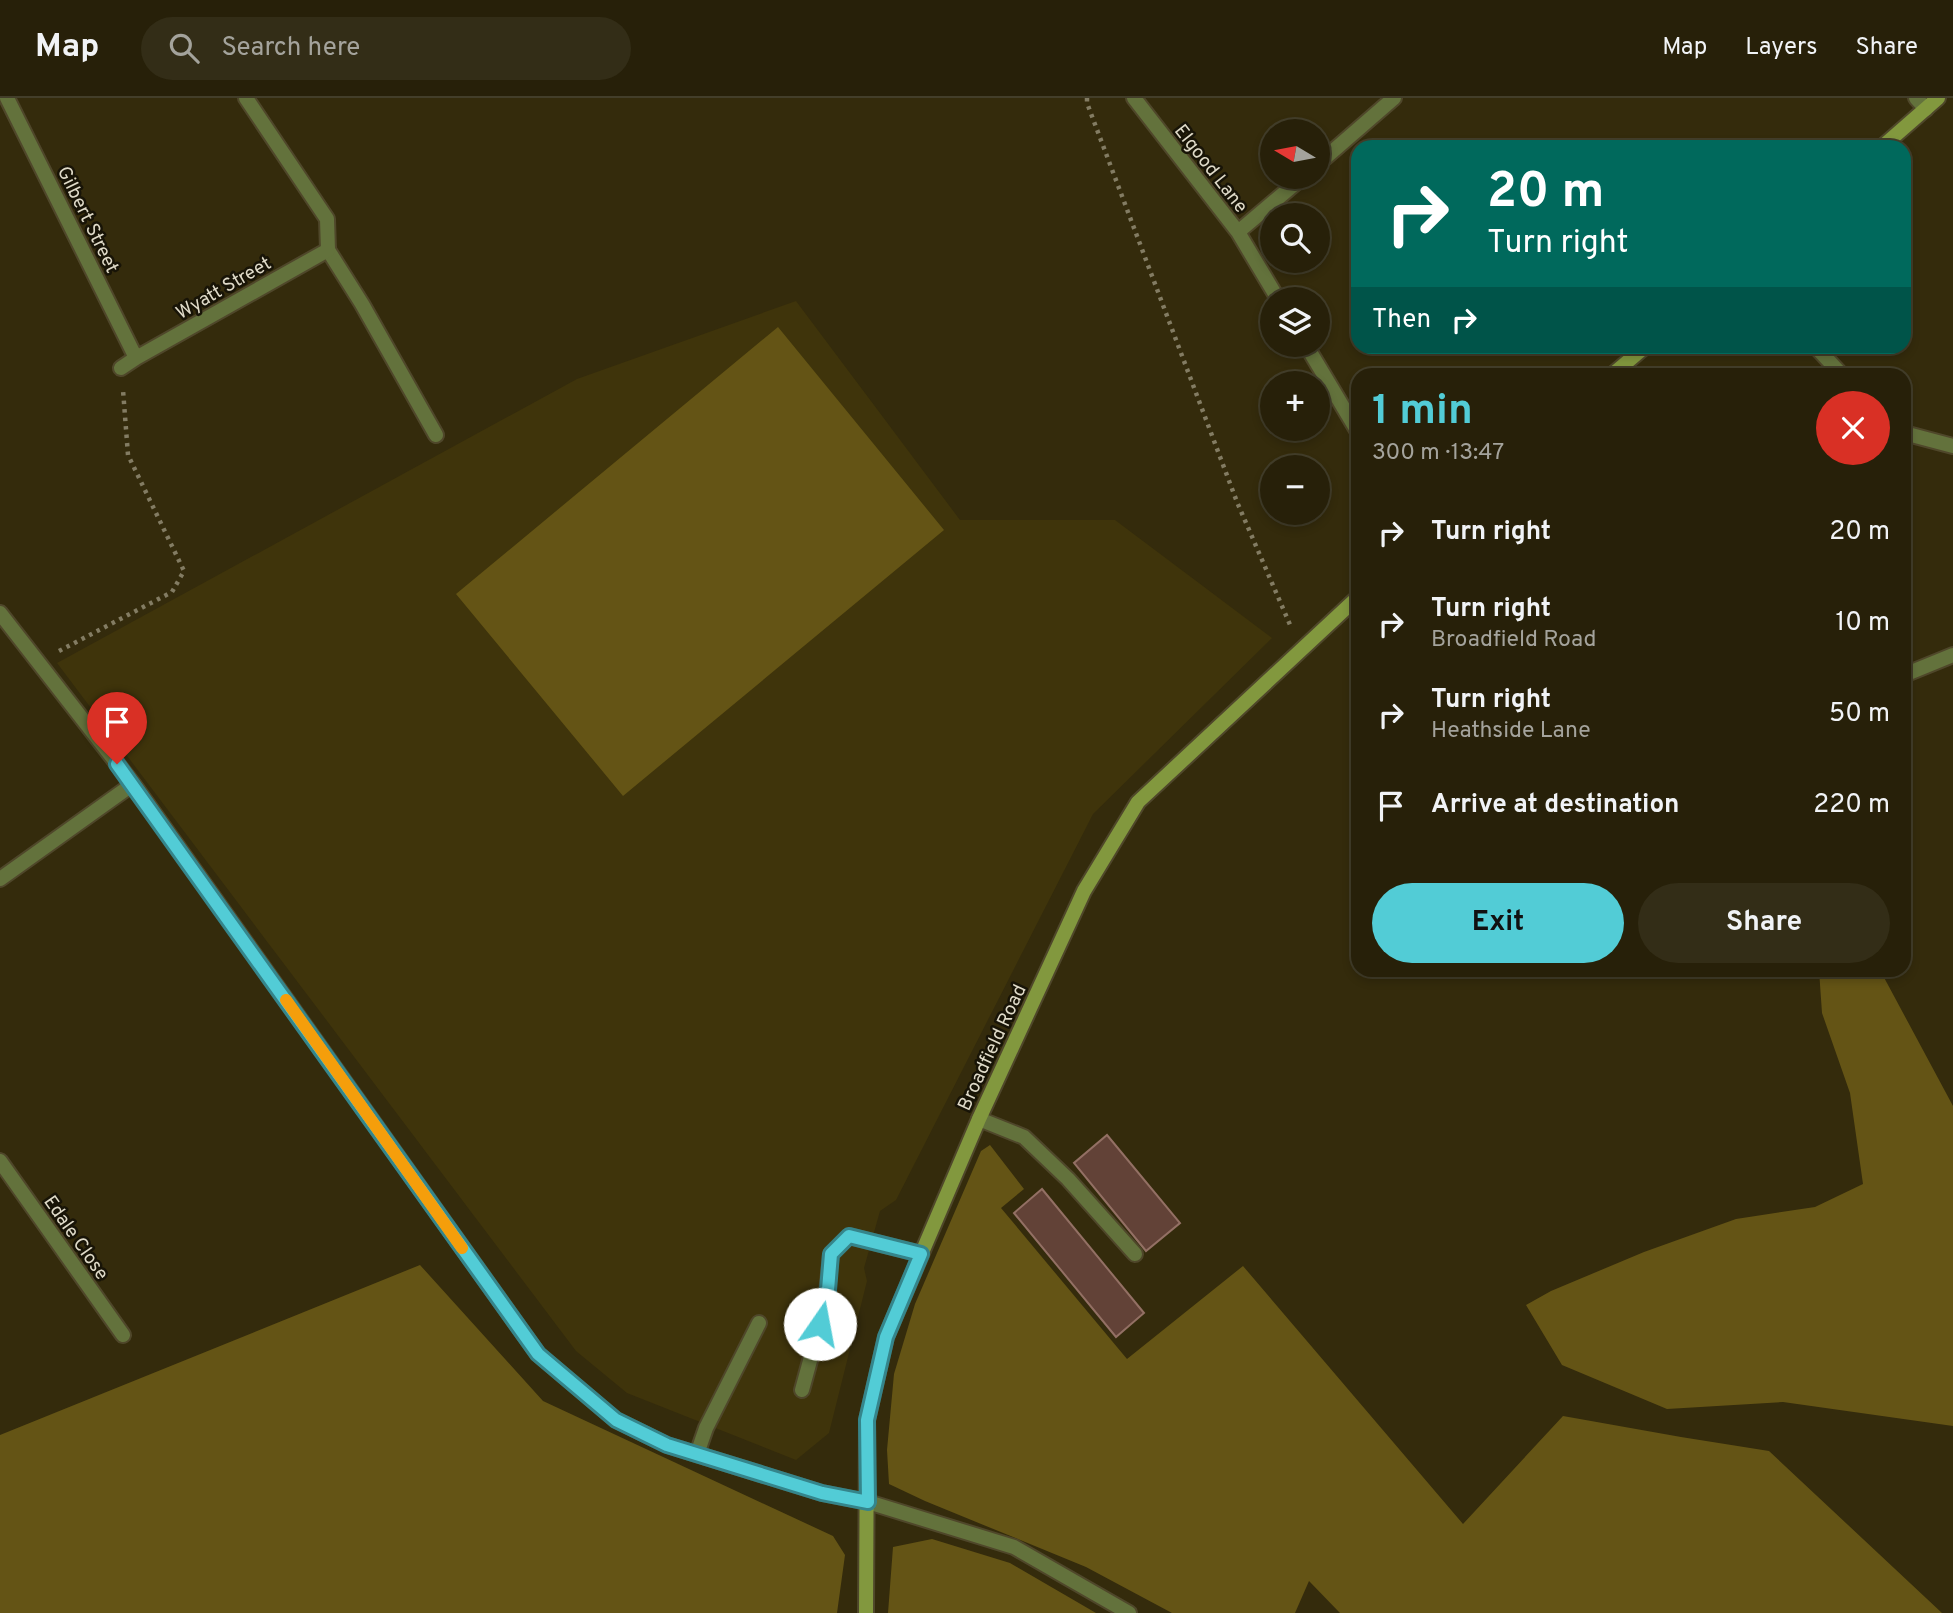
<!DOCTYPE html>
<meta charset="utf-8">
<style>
:root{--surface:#272009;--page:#332d17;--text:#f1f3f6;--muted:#a4a39c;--line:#433e2a;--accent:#52ccd6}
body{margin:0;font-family:Overpass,sans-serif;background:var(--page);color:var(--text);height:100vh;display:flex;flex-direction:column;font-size:26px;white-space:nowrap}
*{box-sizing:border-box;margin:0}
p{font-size:23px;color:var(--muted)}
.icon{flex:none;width:38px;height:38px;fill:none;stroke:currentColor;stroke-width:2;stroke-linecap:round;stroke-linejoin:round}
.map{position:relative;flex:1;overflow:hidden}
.sheet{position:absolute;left:1351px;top:270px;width:560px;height:609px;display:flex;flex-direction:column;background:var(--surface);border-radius:21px;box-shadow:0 4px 10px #0003,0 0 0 2px var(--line)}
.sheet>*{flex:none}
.banner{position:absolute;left:1351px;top:42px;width:560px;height:214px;border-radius:21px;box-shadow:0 4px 10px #0003,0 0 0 2px var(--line);background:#00695c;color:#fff;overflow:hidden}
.needle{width:46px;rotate:280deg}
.buttons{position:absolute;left:1260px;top:21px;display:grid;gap:14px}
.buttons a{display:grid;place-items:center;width:70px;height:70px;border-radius:50%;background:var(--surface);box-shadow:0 4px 10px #0003,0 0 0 2px var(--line);font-size:35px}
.pin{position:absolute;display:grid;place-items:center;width:60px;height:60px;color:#fff;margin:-72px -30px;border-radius:50% 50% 50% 0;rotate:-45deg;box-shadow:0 0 7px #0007}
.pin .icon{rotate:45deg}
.me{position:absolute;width:77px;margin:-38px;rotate:12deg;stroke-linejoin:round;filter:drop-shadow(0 0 5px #0008)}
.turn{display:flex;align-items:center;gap:24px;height:147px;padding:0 21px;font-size:32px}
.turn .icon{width:91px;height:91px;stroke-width:2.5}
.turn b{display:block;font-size:49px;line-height:60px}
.then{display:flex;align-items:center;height:66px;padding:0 21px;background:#0003;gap:14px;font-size:26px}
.round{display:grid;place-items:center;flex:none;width:74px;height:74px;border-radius:37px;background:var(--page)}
.summary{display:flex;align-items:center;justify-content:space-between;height:119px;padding:0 21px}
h1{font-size:42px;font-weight:700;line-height:52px;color:var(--accent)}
.primary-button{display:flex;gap:14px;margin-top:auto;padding:14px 21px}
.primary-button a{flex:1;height:80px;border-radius:42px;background:var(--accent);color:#111;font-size:28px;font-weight:700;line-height:80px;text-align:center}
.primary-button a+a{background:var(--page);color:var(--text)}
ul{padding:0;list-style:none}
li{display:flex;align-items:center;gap:21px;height:91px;padding:0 21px}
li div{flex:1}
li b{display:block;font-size:26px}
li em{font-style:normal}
header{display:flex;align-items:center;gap:42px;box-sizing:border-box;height:98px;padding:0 35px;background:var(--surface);border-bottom:2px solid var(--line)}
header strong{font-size:33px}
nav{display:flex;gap:38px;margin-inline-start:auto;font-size:24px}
.search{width:490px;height:63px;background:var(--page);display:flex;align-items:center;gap:18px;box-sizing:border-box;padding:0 24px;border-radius:38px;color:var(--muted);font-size:26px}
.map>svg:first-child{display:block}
</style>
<header>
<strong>Map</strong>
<div class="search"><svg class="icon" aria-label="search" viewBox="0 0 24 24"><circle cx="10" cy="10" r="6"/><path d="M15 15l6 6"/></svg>Search here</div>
<nav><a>Map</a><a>Layers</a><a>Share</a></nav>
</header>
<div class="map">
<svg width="1953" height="1515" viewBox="0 0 1953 1515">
<rect width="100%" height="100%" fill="#342b0c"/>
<!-- built -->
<path fill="#3f340b" d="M796,203l164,219h155l157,118 -179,176 -197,386 -16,11 -16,57 3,13 -38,152 -33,27 -169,-67 -51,-42 -519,-688 520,-284z"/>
<!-- green -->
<path fill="#645415" d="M778,229l166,203 -321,266 -167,-202z
M1819,872h61l73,136v320l-170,-24 -116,7 -105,-44 -36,-60 25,-14 93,-39 92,-33 79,-12 48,-23 -13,-91 -28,-80z
M990,1047l34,44 -23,19 126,151 116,-93 220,258 100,-108 118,21 88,14 173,162h-602l-31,-32 -14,32h-123l-86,-46 -161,-66 -36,-17 -2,-34 7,-76 21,-70 66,-153z
M420,1167l123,136 290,135 12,19 -8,58h-837v-178z
M932,1441l78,24 86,50h-208l5,-66z"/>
<!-- building -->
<path fill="#624237" stroke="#937064" stroke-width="2" d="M1107,1037l73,88 -34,28 -72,-88z
M1042,1091l102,124 -28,24 -102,-124z"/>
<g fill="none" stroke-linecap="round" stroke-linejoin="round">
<defs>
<path id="lane" d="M328,152l34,54 74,131
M1904,577l49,-20
M979,1021l45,18 44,42 67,75
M802,1292l24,-88 5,-48 18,-18 72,18
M697,1356l9,-26 53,-105
M868,1404l146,45 115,66"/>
<path id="street" d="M7,0l129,260
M1134,0l104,134 40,67
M1916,0l10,11
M1318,66l76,-66
M1238,134l65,-55
M1306,247l52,87
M1815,248l26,28
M121,270l15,-10 192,-108 -1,-31 -81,-121
M1904,335l49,13
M0,515l133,171 405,570 78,66 51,25 155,48 46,9
M0,781l133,-95
M0,1063l123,174"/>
<path id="secondary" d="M1882,49l56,-49
M1613,276l33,-28
M866,1515l1,-193 19,-83 93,-218 105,-228 54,-89 220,-205"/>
</defs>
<!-- lane casing -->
<use href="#lane" stroke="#4f472a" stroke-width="18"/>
<!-- street casing -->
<use href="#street" stroke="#4f472a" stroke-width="18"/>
<!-- secondary casing -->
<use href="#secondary" stroke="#4f472a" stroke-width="18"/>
<!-- path -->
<path stroke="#837c63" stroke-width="4.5" stroke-dasharray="3.5 5" stroke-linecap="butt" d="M1087,0v5l150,399 54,125
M59,553l113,-59 12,-21 -56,-116 -5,-65"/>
<!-- lane -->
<use href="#lane" stroke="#63723c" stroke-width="14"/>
<!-- street -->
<use href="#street" stroke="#63723c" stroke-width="14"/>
<!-- secondary -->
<use href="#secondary" stroke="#82983e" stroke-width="14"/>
</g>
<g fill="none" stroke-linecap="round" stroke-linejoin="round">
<defs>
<path id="route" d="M117,666l421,590 78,66 51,25 155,48 46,9 -1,-82 19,-83 35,-83 -72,-18 -18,18 -4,48 -7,22"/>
</defs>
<!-- route casing -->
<use href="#route" stroke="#35858b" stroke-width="18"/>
<!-- route -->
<use href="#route" stroke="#52ccd6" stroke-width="12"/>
<!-- slow -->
<path stroke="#f59e0b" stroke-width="12" d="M286,902l176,248"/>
</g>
<g text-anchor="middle" stroke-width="5" stroke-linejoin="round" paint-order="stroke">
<!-- street labels -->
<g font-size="19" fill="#dfdac8" stroke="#181407">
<text transform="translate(1212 70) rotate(52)" y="7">Elgood Lane</text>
<text transform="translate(89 121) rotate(64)" y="7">Gilbert Street</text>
<text transform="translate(223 189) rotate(-30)" y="7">Wyatt Street</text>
<text transform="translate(991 949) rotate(-65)" y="7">Broadfield Road</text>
<text transform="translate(77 1139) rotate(55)" y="7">Edale Close</text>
</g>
</g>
</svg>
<div class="buttons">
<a><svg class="needle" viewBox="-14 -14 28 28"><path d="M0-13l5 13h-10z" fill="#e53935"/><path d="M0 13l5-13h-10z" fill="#a4a39c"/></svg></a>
<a><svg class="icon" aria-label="search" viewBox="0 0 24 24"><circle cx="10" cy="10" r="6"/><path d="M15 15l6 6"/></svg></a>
<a><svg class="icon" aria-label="layers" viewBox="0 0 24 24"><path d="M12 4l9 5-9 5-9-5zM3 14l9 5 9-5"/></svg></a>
<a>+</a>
<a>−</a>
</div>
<div class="pin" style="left:117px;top:666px;background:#d93025"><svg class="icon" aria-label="arrive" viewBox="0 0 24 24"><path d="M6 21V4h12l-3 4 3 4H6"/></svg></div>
<svg class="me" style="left:820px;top:1226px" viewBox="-20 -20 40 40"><circle r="19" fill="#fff"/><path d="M0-13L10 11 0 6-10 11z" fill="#52ccd6"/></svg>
<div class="banner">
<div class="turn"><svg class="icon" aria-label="right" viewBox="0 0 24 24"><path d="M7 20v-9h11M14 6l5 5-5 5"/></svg><div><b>20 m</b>Turn right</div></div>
<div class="then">Then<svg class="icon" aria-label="right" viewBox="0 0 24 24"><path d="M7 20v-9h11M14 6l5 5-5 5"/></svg></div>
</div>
<section class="sheet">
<div class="summary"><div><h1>1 min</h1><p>300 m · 13:47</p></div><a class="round" style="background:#d93025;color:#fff"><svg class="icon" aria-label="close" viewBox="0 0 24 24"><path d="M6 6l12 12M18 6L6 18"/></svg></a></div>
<ul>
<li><svg class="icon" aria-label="right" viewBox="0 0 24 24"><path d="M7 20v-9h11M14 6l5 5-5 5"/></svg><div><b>Turn right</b></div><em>20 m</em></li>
<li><svg class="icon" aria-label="right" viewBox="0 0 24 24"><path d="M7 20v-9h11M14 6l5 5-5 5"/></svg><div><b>Turn right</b><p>Broadfield Road</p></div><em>10 m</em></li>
<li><svg class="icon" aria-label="right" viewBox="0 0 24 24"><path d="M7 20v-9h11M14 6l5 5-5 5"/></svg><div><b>Turn right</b><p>Heathside Lane</p></div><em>50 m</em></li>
<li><svg class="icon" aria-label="arrive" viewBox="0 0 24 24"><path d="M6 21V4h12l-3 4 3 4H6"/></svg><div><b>Arrive at destination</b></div><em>220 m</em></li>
</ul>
<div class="primary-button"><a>Exit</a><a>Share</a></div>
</section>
</div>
